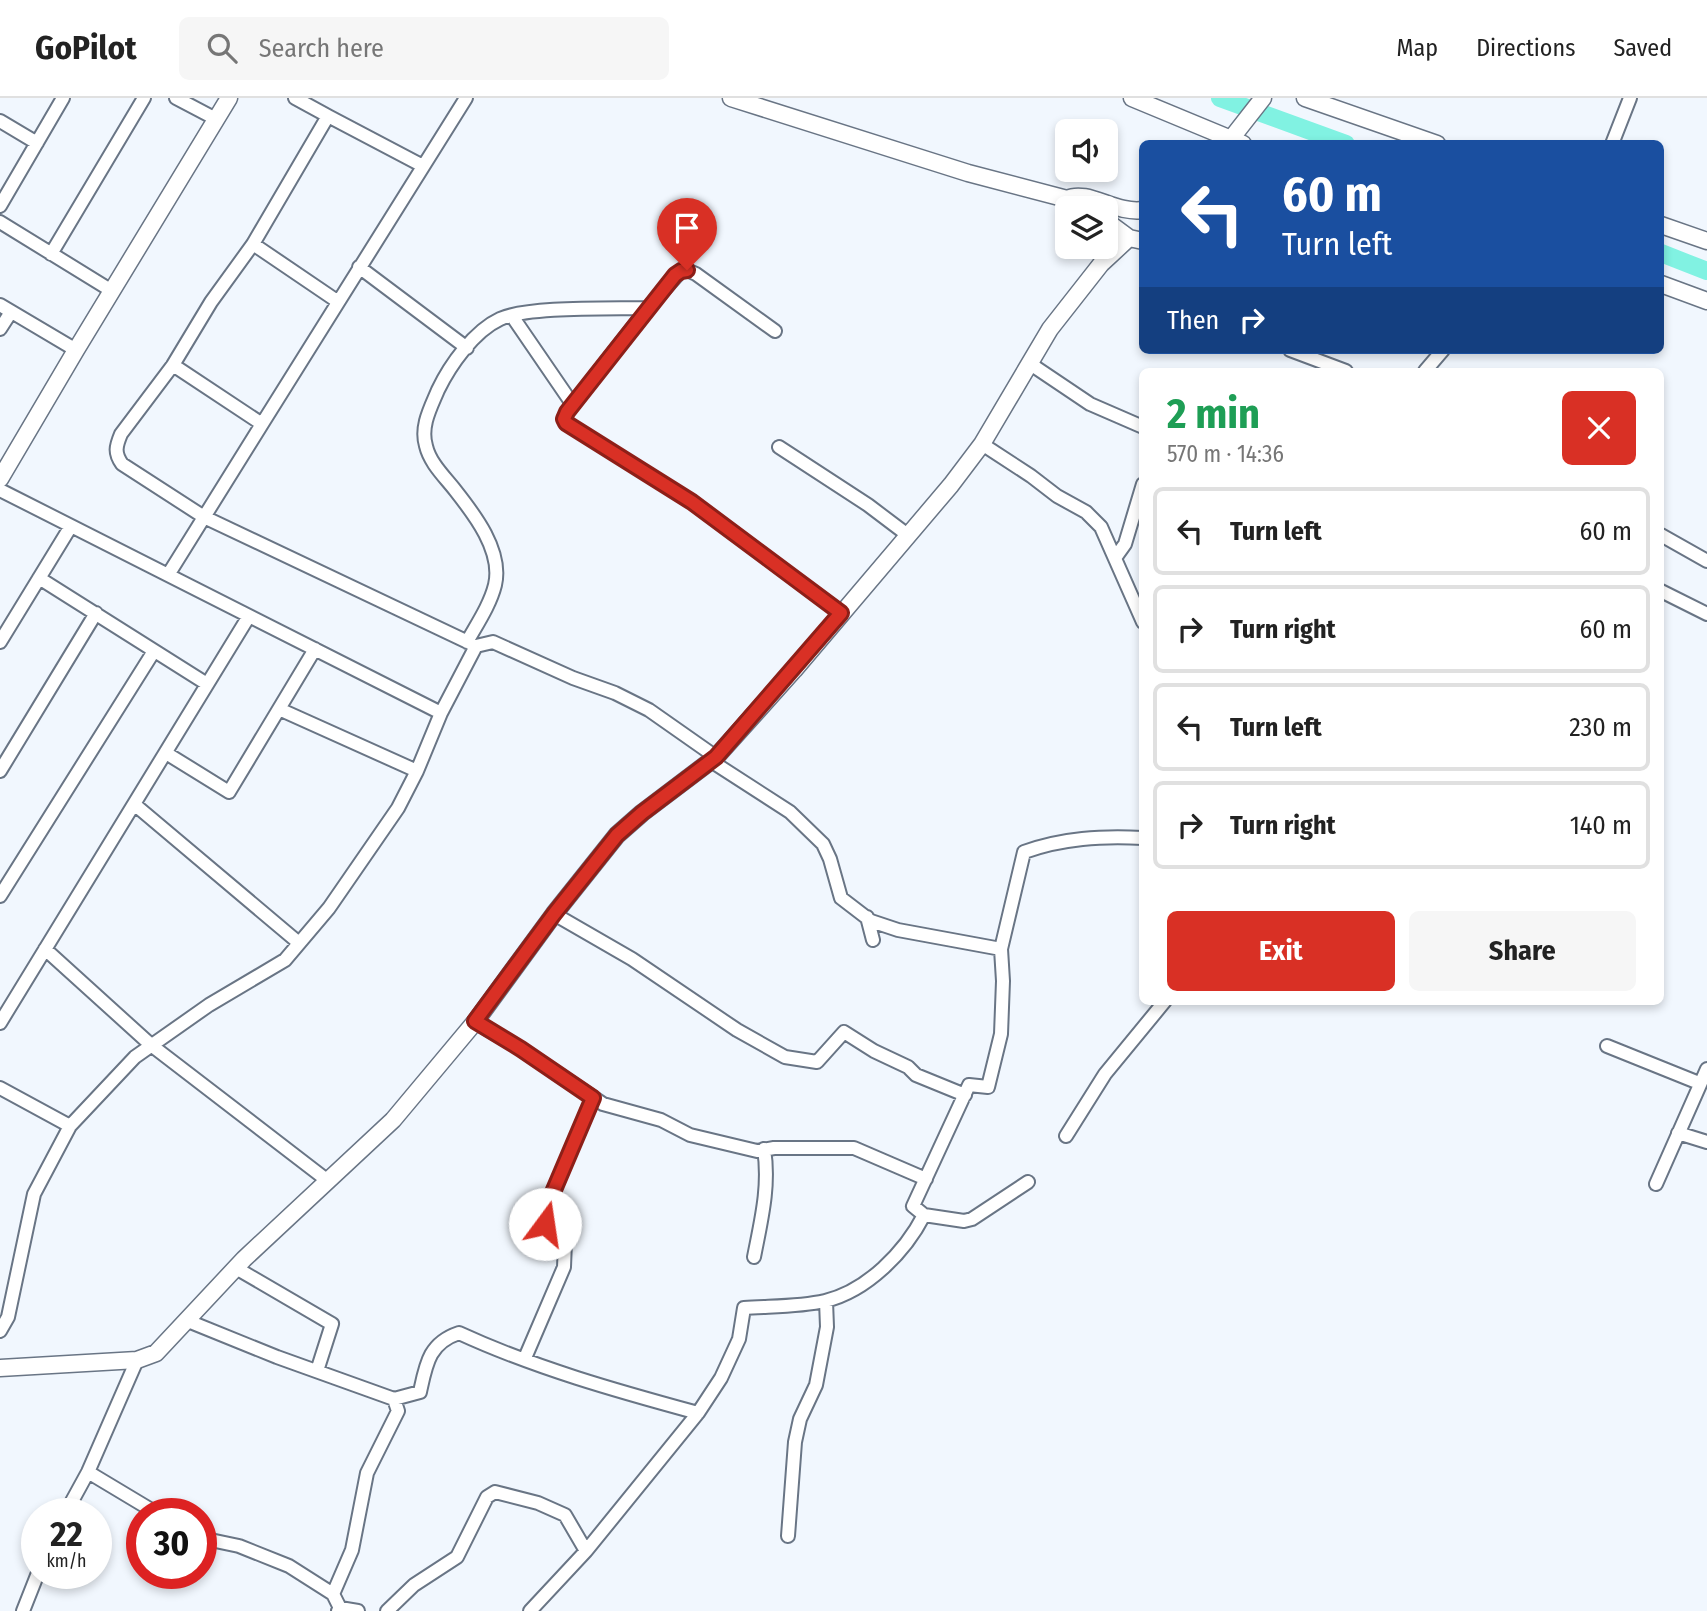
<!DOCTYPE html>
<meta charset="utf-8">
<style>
:root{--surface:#fff;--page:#f6f6f6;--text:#222;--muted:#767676;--line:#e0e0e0;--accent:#d93025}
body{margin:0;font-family:"Fira Sans Condensed",sans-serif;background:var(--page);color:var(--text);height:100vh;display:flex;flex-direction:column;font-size:26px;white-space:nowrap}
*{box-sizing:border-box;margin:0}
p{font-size:23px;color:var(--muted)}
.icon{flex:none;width:38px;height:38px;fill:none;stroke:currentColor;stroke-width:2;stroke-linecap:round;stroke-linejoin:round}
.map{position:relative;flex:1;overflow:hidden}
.drawer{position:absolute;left:1139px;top:270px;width:525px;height:637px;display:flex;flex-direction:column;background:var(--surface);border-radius:10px;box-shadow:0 4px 10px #0003}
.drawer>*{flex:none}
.top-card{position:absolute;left:1139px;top:42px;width:525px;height:214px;border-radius:10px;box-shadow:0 4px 10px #0003;background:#1a4fa0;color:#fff;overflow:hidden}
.controls{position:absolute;left:1055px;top:21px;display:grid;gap:14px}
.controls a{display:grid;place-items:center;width:63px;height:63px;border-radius:10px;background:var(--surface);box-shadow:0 4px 10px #0003;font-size:35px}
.speed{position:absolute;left:21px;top:1400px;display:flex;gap:14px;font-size:35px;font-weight:700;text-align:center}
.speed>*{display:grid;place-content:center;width:91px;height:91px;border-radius:50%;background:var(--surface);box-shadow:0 4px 10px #0003;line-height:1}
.speed small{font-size:18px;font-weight:400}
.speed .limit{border:10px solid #d22;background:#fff;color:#111}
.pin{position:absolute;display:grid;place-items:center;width:60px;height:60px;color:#fff;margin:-72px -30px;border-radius:50% 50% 50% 0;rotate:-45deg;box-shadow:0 0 7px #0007}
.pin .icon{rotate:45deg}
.me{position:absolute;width:77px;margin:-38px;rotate:14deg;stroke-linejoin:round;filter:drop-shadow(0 0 5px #0008)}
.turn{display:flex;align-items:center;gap:24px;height:147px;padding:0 28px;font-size:32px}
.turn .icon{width:91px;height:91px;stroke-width:2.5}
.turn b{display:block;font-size:49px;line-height:60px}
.then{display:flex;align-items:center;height:66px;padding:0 28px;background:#0003;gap:14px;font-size:26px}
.round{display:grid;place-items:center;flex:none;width:74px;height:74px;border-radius:10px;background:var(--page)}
.overview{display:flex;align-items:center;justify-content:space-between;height:119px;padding:0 28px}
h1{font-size:42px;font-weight:700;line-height:52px;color:#1e9e55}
.action{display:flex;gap:14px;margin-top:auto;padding:14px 28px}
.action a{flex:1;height:80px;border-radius:10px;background:var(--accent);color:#fff;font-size:28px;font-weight:700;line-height:80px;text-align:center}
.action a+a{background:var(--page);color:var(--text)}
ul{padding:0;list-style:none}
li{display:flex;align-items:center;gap:21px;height:88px;margin:0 14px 10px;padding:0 14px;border:4px solid var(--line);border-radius:10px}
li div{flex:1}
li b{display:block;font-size:26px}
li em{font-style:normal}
header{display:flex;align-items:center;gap:42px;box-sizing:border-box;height:98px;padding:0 35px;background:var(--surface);border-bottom:2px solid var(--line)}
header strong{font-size:33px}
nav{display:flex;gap:38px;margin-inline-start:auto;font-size:24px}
.search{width:490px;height:63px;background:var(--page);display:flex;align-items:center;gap:18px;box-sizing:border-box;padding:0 24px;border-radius:10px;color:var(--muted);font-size:26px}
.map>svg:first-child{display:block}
</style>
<header>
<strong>GoPilot</strong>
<div class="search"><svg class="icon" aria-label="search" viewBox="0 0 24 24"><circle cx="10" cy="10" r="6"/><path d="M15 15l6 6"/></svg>Search here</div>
<nav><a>Map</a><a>Directions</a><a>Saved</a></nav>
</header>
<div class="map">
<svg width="1707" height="1513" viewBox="0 0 1707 1513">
<rect width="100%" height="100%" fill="#f1f7fe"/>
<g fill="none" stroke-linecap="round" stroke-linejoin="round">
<!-- canal -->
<path stroke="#81f2e2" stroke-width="18" d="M1220,0l126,46
M1661,155l46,18"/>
<defs>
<path id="minor" d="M176,0l40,21
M295,0l33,18 -75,128 -42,58 -38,63 89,59 204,-326
M328,18l95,50
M0,23l37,22
M1612,46l18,-46
M0,108l63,-108
M0,124l112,69
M253,146l84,57
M51,156l93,-156
M359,169l108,81
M0,207l76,45
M512,218l61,89
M0,231l11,-17
M775,233l-79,-57 -9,-4 -6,1 -33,37 -81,104 -3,7 2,4 126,79 149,111
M1290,252l56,21
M1029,265l61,41 53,23
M173,267l-52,69c-5,12 -7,19 1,30l82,53 268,127
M1425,273l18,-21
M982,346l49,32 26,20 29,16 15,15 42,95
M779,349l89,58 41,31
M0,392l441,223
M1661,437l46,26
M1115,460l10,-14 18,-60
M168,477l94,-151
M39,480l168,106
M1661,493l46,23
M0,544l71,-116
M467,544c10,-18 23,-37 28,-57 8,-34 -21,-71 -40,-95 -11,-14 -25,-27 -29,-44 -6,-20 5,-39 12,-56 12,-25 36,-59 62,-71 28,-13 113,-10 148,-11
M279,611l138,62
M166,655l63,39 86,-143
M711,663l79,51 33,32 7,15 11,39 30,23 27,9 103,19
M0,673l96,-158
M134,706l165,139
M0,798l154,-245
M554,816l78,45 105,71 48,27 32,5 27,-30 30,19 34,16 8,8 49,20
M867,819l6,23
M45,851l106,96 177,136
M475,924l46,27 82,55 58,16 29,15 67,16 17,-3h80l72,31
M0,925l249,-407
M1607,948l92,37
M0,990l70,38
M1678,1035l29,9
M1066,1038l39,-62 60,-73
M1656,1086l51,-115
M924,1117l40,6 8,-2 56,-37
M754,1159c7,-36 16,-71 10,-108
M236,1170l96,56 -15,47
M188,1223l89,36 117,42 4,12 -31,62 -15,77 -19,44
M0,1233l8,-14 26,-123 36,-68 65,-69 74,-52 76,-45 44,-52 69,-100 19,-37 24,-58 35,-67 17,-4 80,36 42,15 34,17 67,47
M525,1260l39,-91 1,-25c-14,-9 -20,-13 -20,-31l48,-113
M394,1301l26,-7c6,-28 9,-49 39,-59 76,35 158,58 239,80
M88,1374l70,42
M65,1416l23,-42 49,-112
M788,1438l7,-94 5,-23 16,-34 11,-58 -1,-26
M201,1440l38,8 50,20 44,28 7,14 -2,3
M586,1453l112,-138 23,-35 18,-39 5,-31c26,-2 55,-1 81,-7 42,-10 80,-49 99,-86l-11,-9 56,-121 19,2 13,-53 2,-53 -2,-32 23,-97c39,-14 77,-16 119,-14
M340,1510l18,3
M23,1513l15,-38
M387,1513l27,-26 43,-28 30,-60 8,-5 43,11 27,12 21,36 -56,60"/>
<path id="tertiary" d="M731,0l237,75 99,26 11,9
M1132,0l111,46
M1305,0l132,46
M1227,46l36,-46
M1067,101c21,-10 48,15 76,11
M1106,123l23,17 14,3
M1661,127l46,16
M1661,186l46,17
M0,381l76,-129 153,-252
M0,1270l137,-8 19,-7 88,-94 149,-139 82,-98 79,-108 63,-79 25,-22 74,-56 78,-87 157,-185 31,-41 68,-115 51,-65 28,-26"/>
</defs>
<!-- minor casing -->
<use href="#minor" stroke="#697585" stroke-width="16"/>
<!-- tertiary casing -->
<use href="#tertiary" stroke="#697585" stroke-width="19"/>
<!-- minor -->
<use href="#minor" stroke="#fff" stroke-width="12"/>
<!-- tertiary -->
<use href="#tertiary" stroke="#fff" stroke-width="16"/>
</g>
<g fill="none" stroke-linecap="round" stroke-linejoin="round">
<defs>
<path id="route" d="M545,1126v-13l48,-113 -72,-49 -46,-28 79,-107 63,-79 25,-22 74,-56 125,-144 -149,-111 -126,-79 -2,-4 3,-7 108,-137 6,-4 6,-1"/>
</defs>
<!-- route casing -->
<use href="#route" stroke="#8d1f18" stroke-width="18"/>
<!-- route -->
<use href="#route" stroke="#d93025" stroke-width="12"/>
</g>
</svg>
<div class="controls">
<a><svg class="icon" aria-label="sound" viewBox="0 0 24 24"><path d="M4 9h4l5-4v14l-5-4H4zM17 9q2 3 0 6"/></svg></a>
<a><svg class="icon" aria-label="layers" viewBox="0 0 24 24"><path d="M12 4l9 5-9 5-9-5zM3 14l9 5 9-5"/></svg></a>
</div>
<div class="speed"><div>22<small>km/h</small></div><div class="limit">30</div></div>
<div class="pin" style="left:687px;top:172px;background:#d93025"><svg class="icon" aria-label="arrive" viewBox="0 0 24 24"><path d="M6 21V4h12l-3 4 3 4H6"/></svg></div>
<svg class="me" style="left:545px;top:1126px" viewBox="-20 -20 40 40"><circle r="19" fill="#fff"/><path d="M0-13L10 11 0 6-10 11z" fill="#d93025"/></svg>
<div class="top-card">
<div class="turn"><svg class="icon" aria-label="left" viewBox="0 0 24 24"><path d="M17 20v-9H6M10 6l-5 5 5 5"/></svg><div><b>60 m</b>Turn left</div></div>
<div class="then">Then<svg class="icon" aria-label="right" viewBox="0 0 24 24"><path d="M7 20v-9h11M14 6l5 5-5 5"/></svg></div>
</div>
<section class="drawer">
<div class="overview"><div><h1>2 min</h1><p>570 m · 14:36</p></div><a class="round" style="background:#d93025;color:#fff"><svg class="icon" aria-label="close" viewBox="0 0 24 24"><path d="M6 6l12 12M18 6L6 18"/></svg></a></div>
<ul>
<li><svg class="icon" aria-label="left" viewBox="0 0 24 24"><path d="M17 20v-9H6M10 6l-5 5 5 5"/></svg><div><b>Turn left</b></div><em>60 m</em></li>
<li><svg class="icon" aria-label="right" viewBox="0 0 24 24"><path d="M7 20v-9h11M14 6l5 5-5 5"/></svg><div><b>Turn right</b></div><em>60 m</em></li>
<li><svg class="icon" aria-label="left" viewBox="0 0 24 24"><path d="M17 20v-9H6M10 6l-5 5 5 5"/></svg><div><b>Turn left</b></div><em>230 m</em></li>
<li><svg class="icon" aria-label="right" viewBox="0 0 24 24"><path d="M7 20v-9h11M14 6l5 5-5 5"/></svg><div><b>Turn right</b></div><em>140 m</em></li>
</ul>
<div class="action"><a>Exit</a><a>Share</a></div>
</section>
</div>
